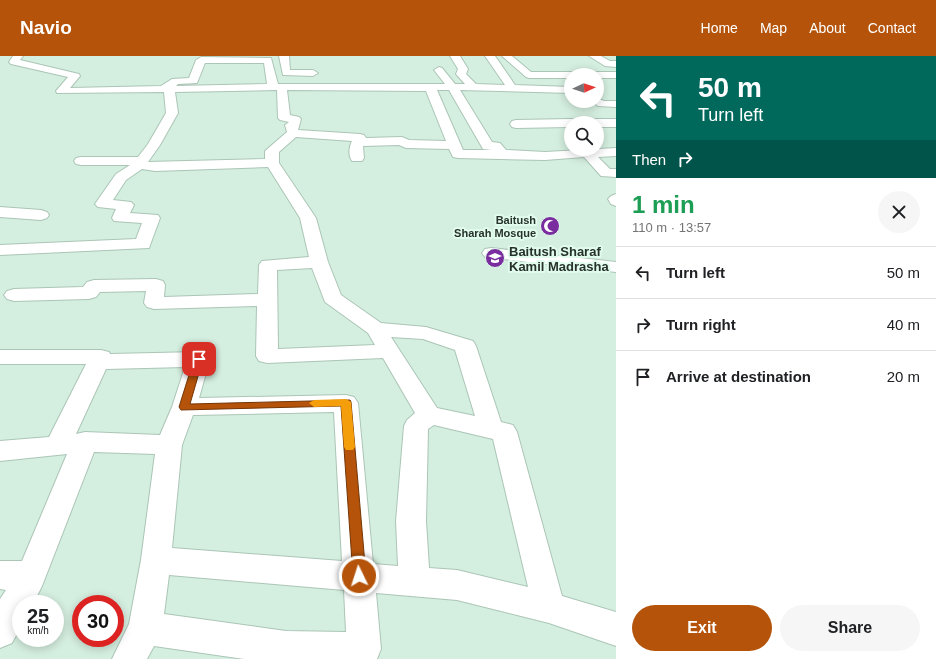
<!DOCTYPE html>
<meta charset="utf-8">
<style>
:root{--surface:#fff;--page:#f6f6f6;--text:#202124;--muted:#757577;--line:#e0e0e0;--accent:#b45309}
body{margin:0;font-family:Helvetica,sans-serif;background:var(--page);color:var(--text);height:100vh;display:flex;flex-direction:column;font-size:15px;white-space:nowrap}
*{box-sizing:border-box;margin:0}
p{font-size:13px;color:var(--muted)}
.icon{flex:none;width:22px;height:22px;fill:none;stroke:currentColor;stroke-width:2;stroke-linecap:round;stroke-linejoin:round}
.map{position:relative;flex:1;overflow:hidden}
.side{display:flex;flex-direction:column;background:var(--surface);width:320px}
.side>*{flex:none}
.guide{background:#00695c;color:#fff;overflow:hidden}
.needle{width:26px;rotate:86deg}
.fabs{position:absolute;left:564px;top:12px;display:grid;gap:8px}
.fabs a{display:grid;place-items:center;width:40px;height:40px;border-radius:50%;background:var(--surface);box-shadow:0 2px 10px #0003;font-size:20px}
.speed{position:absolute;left:12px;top:539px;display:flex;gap:8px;font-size:20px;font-weight:700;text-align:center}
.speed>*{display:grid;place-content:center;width:52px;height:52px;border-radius:50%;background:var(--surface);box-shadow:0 2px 10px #0003;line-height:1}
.speed small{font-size:10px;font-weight:400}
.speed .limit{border:6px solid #d22;background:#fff;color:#111}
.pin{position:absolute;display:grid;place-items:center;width:34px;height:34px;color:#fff;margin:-17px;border-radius:8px;box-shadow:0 2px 6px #0006}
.me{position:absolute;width:44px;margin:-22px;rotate:356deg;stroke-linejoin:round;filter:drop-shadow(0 0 3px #0008)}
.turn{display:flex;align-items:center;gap:14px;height:84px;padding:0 16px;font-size:18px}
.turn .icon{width:52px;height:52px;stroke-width:2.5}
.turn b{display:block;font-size:28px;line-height:34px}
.then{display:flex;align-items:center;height:38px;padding:0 16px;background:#0003;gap:8px;font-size:15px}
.round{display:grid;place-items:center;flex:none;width:42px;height:42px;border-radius:21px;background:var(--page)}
.overview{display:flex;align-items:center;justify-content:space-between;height:68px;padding:0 16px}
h1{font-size:24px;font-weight:600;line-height:30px;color:#1e9e55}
.button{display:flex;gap:8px;margin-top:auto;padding:8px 16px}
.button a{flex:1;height:46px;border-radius:24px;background:var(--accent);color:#fff;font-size:16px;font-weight:600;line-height:46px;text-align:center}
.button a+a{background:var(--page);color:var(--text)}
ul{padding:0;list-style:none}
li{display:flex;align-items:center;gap:12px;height:52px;padding:0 16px;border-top:1px solid var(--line)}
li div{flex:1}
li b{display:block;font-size:15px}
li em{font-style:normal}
header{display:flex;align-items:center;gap:24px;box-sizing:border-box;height:56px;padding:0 20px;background:var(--accent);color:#fff}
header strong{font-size:19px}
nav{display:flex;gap:22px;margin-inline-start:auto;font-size:14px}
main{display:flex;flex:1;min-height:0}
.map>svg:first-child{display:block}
</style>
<header>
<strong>Navio</strong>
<nav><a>Home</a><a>Map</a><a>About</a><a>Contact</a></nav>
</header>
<main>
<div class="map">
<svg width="616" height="603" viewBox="0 0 616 603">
<rect width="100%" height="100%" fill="#d4eedf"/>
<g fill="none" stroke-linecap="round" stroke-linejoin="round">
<defs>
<path id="minor" d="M13,0h10l-3,4 59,14 1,2 -10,12 91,-2 11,-7 17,-1 7,-18 5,-3 70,1 7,26h167l-11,-14 5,-3 3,1 13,16h10l-9,-10 2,-5 -8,-13h10l8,13 -2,5 10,10 29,1 -20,-29h10l20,29 56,2v6l-111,-3 32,52 8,1 6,7 39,2 71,-4v8l-18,1 12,12h6v8l-15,-1 -17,-19 -39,3 -87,-2 -5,-1 -4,-8 -43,-1 -7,-3 -36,1 1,12 -2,3h-10c-4,-6 -3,-14 0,-20l-56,-4 -17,15v11l37,55 12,44 13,33 40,28 45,4 47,14 3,5 25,76 12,3 4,7 45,164 54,16v34l-67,-23 -92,-23 -81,-7 5,56 -4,10h-133l-90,-13 -7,13h-35l17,-35 12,-64 14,-106 -61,-2 -52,134 -9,18h-12v22l-9,17 -12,5v-49l6,-9 -6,-1v-28h22l45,-107 -67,7v-20l49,-4 37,-73h-86v-14h101l8,2 1,2 89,-2 8,2 3,5 -11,39 147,-3 8,2 4,6 15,161 25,2 -2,-45 8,-95 3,-6 8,-7 -32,-55 -116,5 -8,-2 -3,-5 1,-50 -103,3 -7,-2 -3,-4 2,-12 -46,1 -4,5 -7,2 -75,2 -7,-2 -3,-4 3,-4 7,-2 69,-2 4,-5 7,-2 62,-1 7,2 2,4 -1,12 94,-3 1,-29 3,-4 47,-4 -9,-39 -32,-51 -113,4 -13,-2 -16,11 -13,20 18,2 3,3 -4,8 28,2 2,3 -11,30 -149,7v-10l136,-6 6,-16 -28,-2 -2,-3 4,-9 -18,-2 -3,-3 21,-30 14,-9h-49l-5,-1 -2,-3 2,-3 5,-1h57l10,-13 18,-31 -2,-21 -107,1 -1,-2 12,-14 -57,-13 -2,-2zM205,7h59l3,21 -91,2 2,-2 19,-1zM277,34l1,28 2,2 9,2 -4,3 2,7 -22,19v8l-117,3 12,-17 18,-32 -3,-21zM287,34l139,1 20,50 -37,-1 -7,-3 -36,1 -2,-3 -4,-1 -62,-4 3,-11 -2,-2 -9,-2zM437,34h12l34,59 9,1h-29zM312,212l13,34 43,31 7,12 -97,4 -1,-79zM391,281l32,2 32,11 20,66 -38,-8zM185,311l-13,40 -12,28 -75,-3 -9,2 30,-65zM334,356l8,149 -170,-13 10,-103 11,-30zM434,369l59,14 35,148 -71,-17 -28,-2 -3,-47 2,-92zM169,519l175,15 2,42 -60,-1 -122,-17z
M279,0h10l1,14h23l5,3 -5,3 -30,-1z
M502,0h10l19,16h85v6h-19v-3h-26v3h-42l-3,-1z
M589,0h12l9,5h6v6l-11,-1z
M597,42l7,3h12v6l-18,-1 -6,-5h5z
M571,63l4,1 2,3h-6v4l-55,1 -4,-1 -2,-3 2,-3 4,-1z
M597,63h19v8h-19v-4h-6l2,-3z
M616,138v12l-5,-2 -3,-5 3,-3z
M0,151l41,3 6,2 2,3 -2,3 -6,2 -41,-3z
M491,192l125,14v10l-131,-15 -3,-4 3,-4z"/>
</defs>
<!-- minor casing -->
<use href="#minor" stroke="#abc5b6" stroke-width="2"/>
<!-- minor -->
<use href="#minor" fill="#fff" fill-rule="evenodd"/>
</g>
<!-- route -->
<path fill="#b45309" stroke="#753606" d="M199,300l4,3 -13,45 160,-4 1,2 15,174 -2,5 -5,1 -4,-1 -2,-5 -12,-170 -160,4 -2,-3 15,-48z"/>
<!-- slow -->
<path fill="#f59e0b" d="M346,343l5,3 4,45 -2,3h-7l-2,-3 -3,-41 -27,1 -5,-4 5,-3z"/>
<!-- icons -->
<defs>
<symbol id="mosque-disc" viewBox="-11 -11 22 22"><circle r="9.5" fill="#792d9f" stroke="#e1fcec"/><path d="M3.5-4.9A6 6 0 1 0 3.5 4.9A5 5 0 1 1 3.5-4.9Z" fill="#fff"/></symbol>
<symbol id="school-disc" viewBox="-11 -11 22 22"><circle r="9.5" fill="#792d9f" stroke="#e1fcec"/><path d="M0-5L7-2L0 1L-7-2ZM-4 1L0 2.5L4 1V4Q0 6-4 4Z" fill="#fff"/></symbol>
</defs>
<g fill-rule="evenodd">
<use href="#mosque-disc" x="539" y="159" width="22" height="22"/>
<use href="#school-disc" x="484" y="191" width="22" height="22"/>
</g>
<g text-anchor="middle" stroke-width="4" stroke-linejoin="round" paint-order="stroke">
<!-- far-poi labels -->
<g font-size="11" font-weight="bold" fill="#28322c" stroke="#e1fcec" text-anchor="end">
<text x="536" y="168">Baitush<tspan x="536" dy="13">Sharah Mosque</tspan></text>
</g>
<!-- poi labels -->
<g font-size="13" font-weight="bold" fill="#28322c" stroke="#e1fcec" text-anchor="start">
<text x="509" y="200">Baitush Sharaf<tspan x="509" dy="15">Kamil Madrasha</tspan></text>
</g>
</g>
</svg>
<div class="fabs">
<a><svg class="needle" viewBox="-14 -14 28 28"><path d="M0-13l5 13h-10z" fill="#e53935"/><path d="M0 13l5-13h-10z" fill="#757577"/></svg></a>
<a><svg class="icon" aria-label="search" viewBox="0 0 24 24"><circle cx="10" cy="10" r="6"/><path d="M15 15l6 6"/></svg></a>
</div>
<div class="speed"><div>25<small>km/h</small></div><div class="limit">30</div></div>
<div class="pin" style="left:199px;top:303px;background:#d93025"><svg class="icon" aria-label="arrive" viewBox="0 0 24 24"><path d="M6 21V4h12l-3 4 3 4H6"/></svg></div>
<svg class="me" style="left:359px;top:520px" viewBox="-20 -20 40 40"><circle r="17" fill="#b45309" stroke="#fff" stroke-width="3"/><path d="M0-11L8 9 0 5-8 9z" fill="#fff"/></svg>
</div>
<section class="side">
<div class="guide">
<div class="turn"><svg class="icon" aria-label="left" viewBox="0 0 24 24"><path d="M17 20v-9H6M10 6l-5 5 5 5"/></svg><div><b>50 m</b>Turn left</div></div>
<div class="then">Then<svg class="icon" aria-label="right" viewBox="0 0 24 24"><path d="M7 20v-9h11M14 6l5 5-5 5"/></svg></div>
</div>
<div class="overview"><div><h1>1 min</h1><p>110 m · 13:57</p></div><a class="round"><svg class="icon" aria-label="close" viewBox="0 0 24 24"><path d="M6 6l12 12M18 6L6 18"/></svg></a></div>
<ul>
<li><svg class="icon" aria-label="left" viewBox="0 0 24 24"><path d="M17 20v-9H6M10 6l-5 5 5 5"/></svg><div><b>Turn left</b></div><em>50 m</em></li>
<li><svg class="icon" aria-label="right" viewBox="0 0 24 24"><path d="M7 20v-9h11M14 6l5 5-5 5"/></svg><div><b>Turn right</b></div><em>40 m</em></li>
<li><svg class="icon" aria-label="arrive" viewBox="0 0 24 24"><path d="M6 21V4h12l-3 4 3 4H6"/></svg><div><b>Arrive at destination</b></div><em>20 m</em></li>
</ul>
<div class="button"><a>Exit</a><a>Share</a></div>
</section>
</main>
